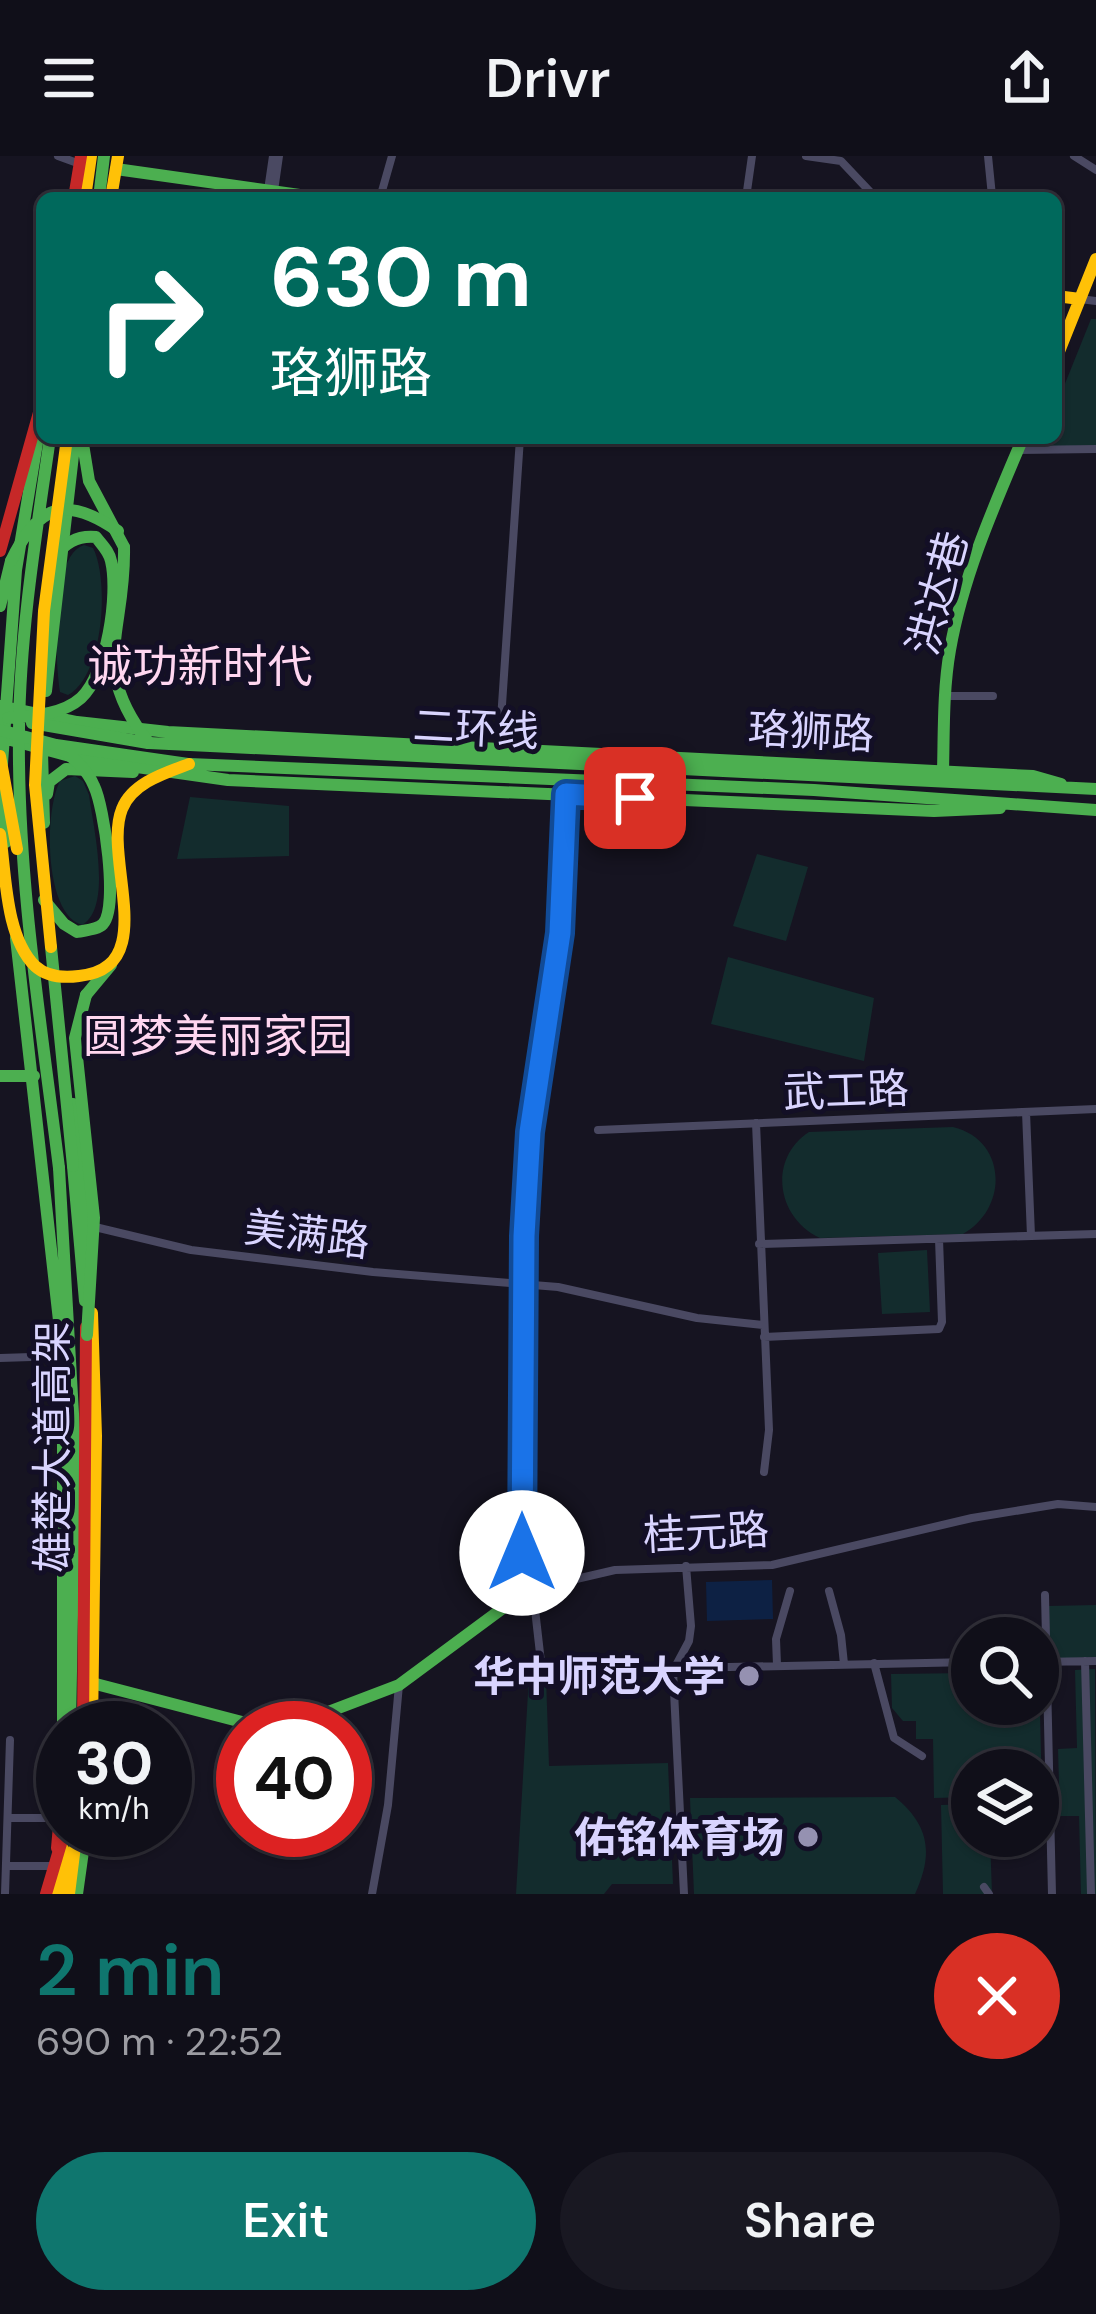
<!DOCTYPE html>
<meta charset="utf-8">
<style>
:root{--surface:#100f19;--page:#191822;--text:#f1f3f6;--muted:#9c9ca2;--line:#302f38;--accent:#0f766e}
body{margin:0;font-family:"DM Sans","Noto Sans SC",sans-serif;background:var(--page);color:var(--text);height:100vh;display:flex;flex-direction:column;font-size:45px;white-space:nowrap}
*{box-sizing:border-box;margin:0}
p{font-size:39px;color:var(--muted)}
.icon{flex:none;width:66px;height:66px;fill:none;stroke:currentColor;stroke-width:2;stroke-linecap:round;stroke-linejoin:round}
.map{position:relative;height:1738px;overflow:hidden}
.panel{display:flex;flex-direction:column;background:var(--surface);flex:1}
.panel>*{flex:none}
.banner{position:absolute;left:36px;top:36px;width:1026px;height:252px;border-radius:18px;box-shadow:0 3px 9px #0004,0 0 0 3px var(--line);background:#00695c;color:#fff;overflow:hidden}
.tools{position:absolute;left:951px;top:1461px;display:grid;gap:24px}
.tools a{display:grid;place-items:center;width:108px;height:108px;border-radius:50%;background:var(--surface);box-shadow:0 3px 9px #0004,0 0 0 3px var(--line);font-size:60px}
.speed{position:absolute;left:36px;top:1545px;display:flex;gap:24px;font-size:60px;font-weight:700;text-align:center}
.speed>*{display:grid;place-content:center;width:156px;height:156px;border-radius:50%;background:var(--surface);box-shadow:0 3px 9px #0004,0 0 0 3px var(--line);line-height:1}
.speed small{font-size:30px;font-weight:400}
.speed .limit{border:18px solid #d22;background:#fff;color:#111}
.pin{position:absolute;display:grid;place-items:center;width:102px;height:102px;color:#fff;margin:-51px;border-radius:24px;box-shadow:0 6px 18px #0006}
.me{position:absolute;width:132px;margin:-66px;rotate:0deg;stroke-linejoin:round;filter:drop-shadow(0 0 9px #0008)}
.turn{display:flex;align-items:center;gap:42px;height:252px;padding:0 36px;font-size:54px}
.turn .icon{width:156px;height:156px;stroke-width:2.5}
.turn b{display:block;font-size:84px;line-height:102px}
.round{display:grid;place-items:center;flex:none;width:126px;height:126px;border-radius:63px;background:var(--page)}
.head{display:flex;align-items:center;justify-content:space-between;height:204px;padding:0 36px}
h1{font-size:72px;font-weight:600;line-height:90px;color:var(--accent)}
.action{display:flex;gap:24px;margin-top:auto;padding:24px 36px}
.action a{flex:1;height:138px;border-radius:72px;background:var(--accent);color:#fff;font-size:48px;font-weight:600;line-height:138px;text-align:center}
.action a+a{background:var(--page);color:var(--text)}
header{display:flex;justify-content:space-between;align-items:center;height:156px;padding:0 36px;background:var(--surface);font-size:54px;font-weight:600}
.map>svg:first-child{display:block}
</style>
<header><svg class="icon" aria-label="menu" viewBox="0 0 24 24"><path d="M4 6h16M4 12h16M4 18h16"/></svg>Drivr<svg class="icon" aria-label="share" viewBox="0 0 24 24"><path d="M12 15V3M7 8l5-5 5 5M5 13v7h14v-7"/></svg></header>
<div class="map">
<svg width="1096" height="1738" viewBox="0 0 1096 1738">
<rect width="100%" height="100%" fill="#161421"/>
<!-- green -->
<path fill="#132c2d" d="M1091,163h5v126l-47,2 -3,-9h10v-32z
M84,389l9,3c17,33 10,129 -25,147l-8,-3c-5,-31 -10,-137 24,-147z
M75,620l8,5 6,14c4,31 24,113 -7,130 -38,-11 -38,-114 -22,-144z
M190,641l99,9v50l-112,3z
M757,698l51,13 -22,74 -53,-15z
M728,801l146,41 -10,63 -153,-37z
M953,971c54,13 56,81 10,107l-143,4c-44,-21 -52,-79 -11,-106z
M927,1094l3,62 -48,2 -4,-61z
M1096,1449v52l-47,2 -1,-53z
M1095,1513l1,225h-15l-2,-78h-19l-2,-67 19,-1 -2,-78z
M1039,1515l3,125h-4v-26h-66v27l-38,1 -1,-59h-17v-18h-13l-11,-13 -1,-34 81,-1v31h66z
M529,1520l17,1 3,89 119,-3 5,121h-61l-8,10h-88z
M895,1641c34,28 39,56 20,97h-221l-4,-96z
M972,1648v32h18l2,58h-49l-2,-89z"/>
<!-- water -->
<path fill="#0d2144" d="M772,1424l1,39 -66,2 -1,-39z"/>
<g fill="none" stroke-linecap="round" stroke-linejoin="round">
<!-- street -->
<path stroke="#4a4962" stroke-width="8" d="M58,0l22,8
M806,0l35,5 35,37
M988,0l4,40
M1074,0l22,14
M268,34l5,-34
M274,35l5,-35
M380,42l12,-42
M746,42l6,-42
M1080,143l16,2
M1018,294l78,-1
M945,540h48
M499,593l21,-311
M1026,956l5,124
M756,967l13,307 -5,42
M598,974l498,-21
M95,1071l96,23 182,22 185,15 139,31 66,7
M759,1088l337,-10
M764,1181l175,-8 3,-7 -3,-83
M0,1202l63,-2
M532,1427h27l56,-13 157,-5 200,-47 86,-14 38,3
M532,1427l10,88 430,-9
M829,1435l12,44 3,29
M1045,1439l7,299
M1085,1505l6,233
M1038,1506l58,-1
M874,1507l20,75 28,18
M777,1509l-1,-26 14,-48
M8,1662h52
M6,1710h49
M984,1731l5,7
M5,1738l5,-154
M372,1738l16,-89 11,-120
M684,1738l-11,-223 16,-30 2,-15 -5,-60"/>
<!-- fast -->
<path stroke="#4caf50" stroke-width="12" d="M116,13l205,29
M99,42l5,-42
M82,282l7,43 35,66
M0,450l11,-45
M46,535l29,-253
M0,550l77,16 91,10 865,44 28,8
M0,581l81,22 147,21 706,31 66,-3
M149,587l947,46
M42,596l2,71
M2,608l14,-194 23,-139
M189,608l625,26 282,20
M943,615c1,-40 0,-81 7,-121 13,-74 44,-144 73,-212
M47,638l2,-12 17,-13 67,3
M2,639l4,47
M16,782l47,418v410
M86,839l25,-30
M0,920h34
M73,948l15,143
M73,1010l12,135
M59,1012l16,280 -5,280
M92,1527l173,45
M286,1572l113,-43 123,-91 2,-358 6,-104 30,-199 5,-139
M77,1738l9,-64"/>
<!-- slow -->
<path stroke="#ffc107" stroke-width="12" d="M85,42l6,-42
M111,42l7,-42
M1056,140l24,3
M1056,203l40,-100
M92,1157l4,123 -4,292
M57,1738l6,-45
M69,1738l8,-64"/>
<!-- jam -->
<path stroke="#c62828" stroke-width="12" d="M74,42l7,-42
M0,395l42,-149
M83,1572l3,-401
M57,1692l6,-68"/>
<!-- fast-bridge -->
<path stroke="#4caf50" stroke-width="12" d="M50,282c-14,97 -30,194 -31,292 -2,147 22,293 40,438
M124,391c2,86 -36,119 25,196
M11,405c27,-57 55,-66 107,-30
M8,562c24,-2 54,-3 73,-20 26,-24 38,-104 30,-137 -2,-10 -9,-16 -15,-24 -20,-2 -31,7 -44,21
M32,567l116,20
M0,574l56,15 132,19
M44,744l20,24 13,8c9,-2 20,-2 26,-8 16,-17 1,-118 -9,-138 -8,-19 -22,-29 -38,-41
M51,791l22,219
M86,839l-11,43 19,180 -7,117"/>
<!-- slow-bridge -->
<path stroke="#ffc107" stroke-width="12" d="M0,600l17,93
M0,678c6,40 5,102 35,132 12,11 29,12 44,10 83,-8 23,-118 43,-167 10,-26 43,-36 67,-45
M51,791l-16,-162 9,-174 23,-173"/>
<!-- jam-bridge -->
<path stroke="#c62828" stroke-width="12" d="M46,1738l19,-64"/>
</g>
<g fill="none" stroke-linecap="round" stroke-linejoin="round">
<defs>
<path id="route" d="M522,1397l2,-317 6,-104 30,-199 6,-139 69,4"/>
</defs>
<!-- route casing -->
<use href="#route" stroke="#114b97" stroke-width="30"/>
<!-- route -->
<use href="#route" stroke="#1a73e8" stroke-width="21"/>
</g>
<!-- markers -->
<g fill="#9591b1" stroke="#130f26" stroke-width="4.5">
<circle cx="749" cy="1520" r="12"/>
<circle cx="808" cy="1681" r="12"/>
</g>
<g text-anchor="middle" stroke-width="10" stroke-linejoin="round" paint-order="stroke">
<!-- street labels -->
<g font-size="42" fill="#d9d4ff" stroke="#130f26">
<text transform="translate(937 437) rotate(-75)" y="15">洪达巷</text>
<text transform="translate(476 572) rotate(3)" y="15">二环线</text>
<text transform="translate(811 575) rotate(3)" y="15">珞狮路</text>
<text transform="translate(846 934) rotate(-2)" y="15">武工路</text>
<text transform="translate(307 1078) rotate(7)" y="15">美满路</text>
<text transform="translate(52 1291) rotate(-90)" y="15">雄楚大道高架</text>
<text transform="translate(706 1376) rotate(-3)" y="15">桂元路</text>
</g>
<!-- poi labels -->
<g font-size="42" font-weight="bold" fill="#d9d4ff" stroke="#130f26" text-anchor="end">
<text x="725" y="1535">华中师范大学</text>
<text x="784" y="1696">佑铭体育场</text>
</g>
<!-- neighbourhood labels -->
<g font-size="45" fill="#ffd6f0" stroke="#130f26">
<text x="200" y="526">诚功新时代</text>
<text x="218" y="896">圆梦美丽家园</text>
</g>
</g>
</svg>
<div class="tools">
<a><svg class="icon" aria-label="search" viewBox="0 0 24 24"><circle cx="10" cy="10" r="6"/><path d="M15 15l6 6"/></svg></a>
<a><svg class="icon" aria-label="layers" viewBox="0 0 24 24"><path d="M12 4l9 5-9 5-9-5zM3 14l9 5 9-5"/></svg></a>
</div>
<div class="speed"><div>30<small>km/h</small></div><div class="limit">40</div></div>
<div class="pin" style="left:635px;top:642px;background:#d93025"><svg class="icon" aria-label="arrive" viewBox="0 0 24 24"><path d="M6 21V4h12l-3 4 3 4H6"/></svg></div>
<svg class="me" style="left:522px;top:1397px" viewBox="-20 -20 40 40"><circle r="19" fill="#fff"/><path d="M0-13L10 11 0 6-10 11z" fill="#1a73e8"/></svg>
<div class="banner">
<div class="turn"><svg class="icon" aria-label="right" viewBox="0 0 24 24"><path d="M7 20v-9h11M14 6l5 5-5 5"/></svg><div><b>630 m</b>珞狮路</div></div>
</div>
</div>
<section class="panel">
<div class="head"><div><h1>2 min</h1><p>690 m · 22:52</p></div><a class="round" style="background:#d93025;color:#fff"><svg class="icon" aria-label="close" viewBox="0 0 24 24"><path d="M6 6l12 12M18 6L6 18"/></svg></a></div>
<div class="action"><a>Exit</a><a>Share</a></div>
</section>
